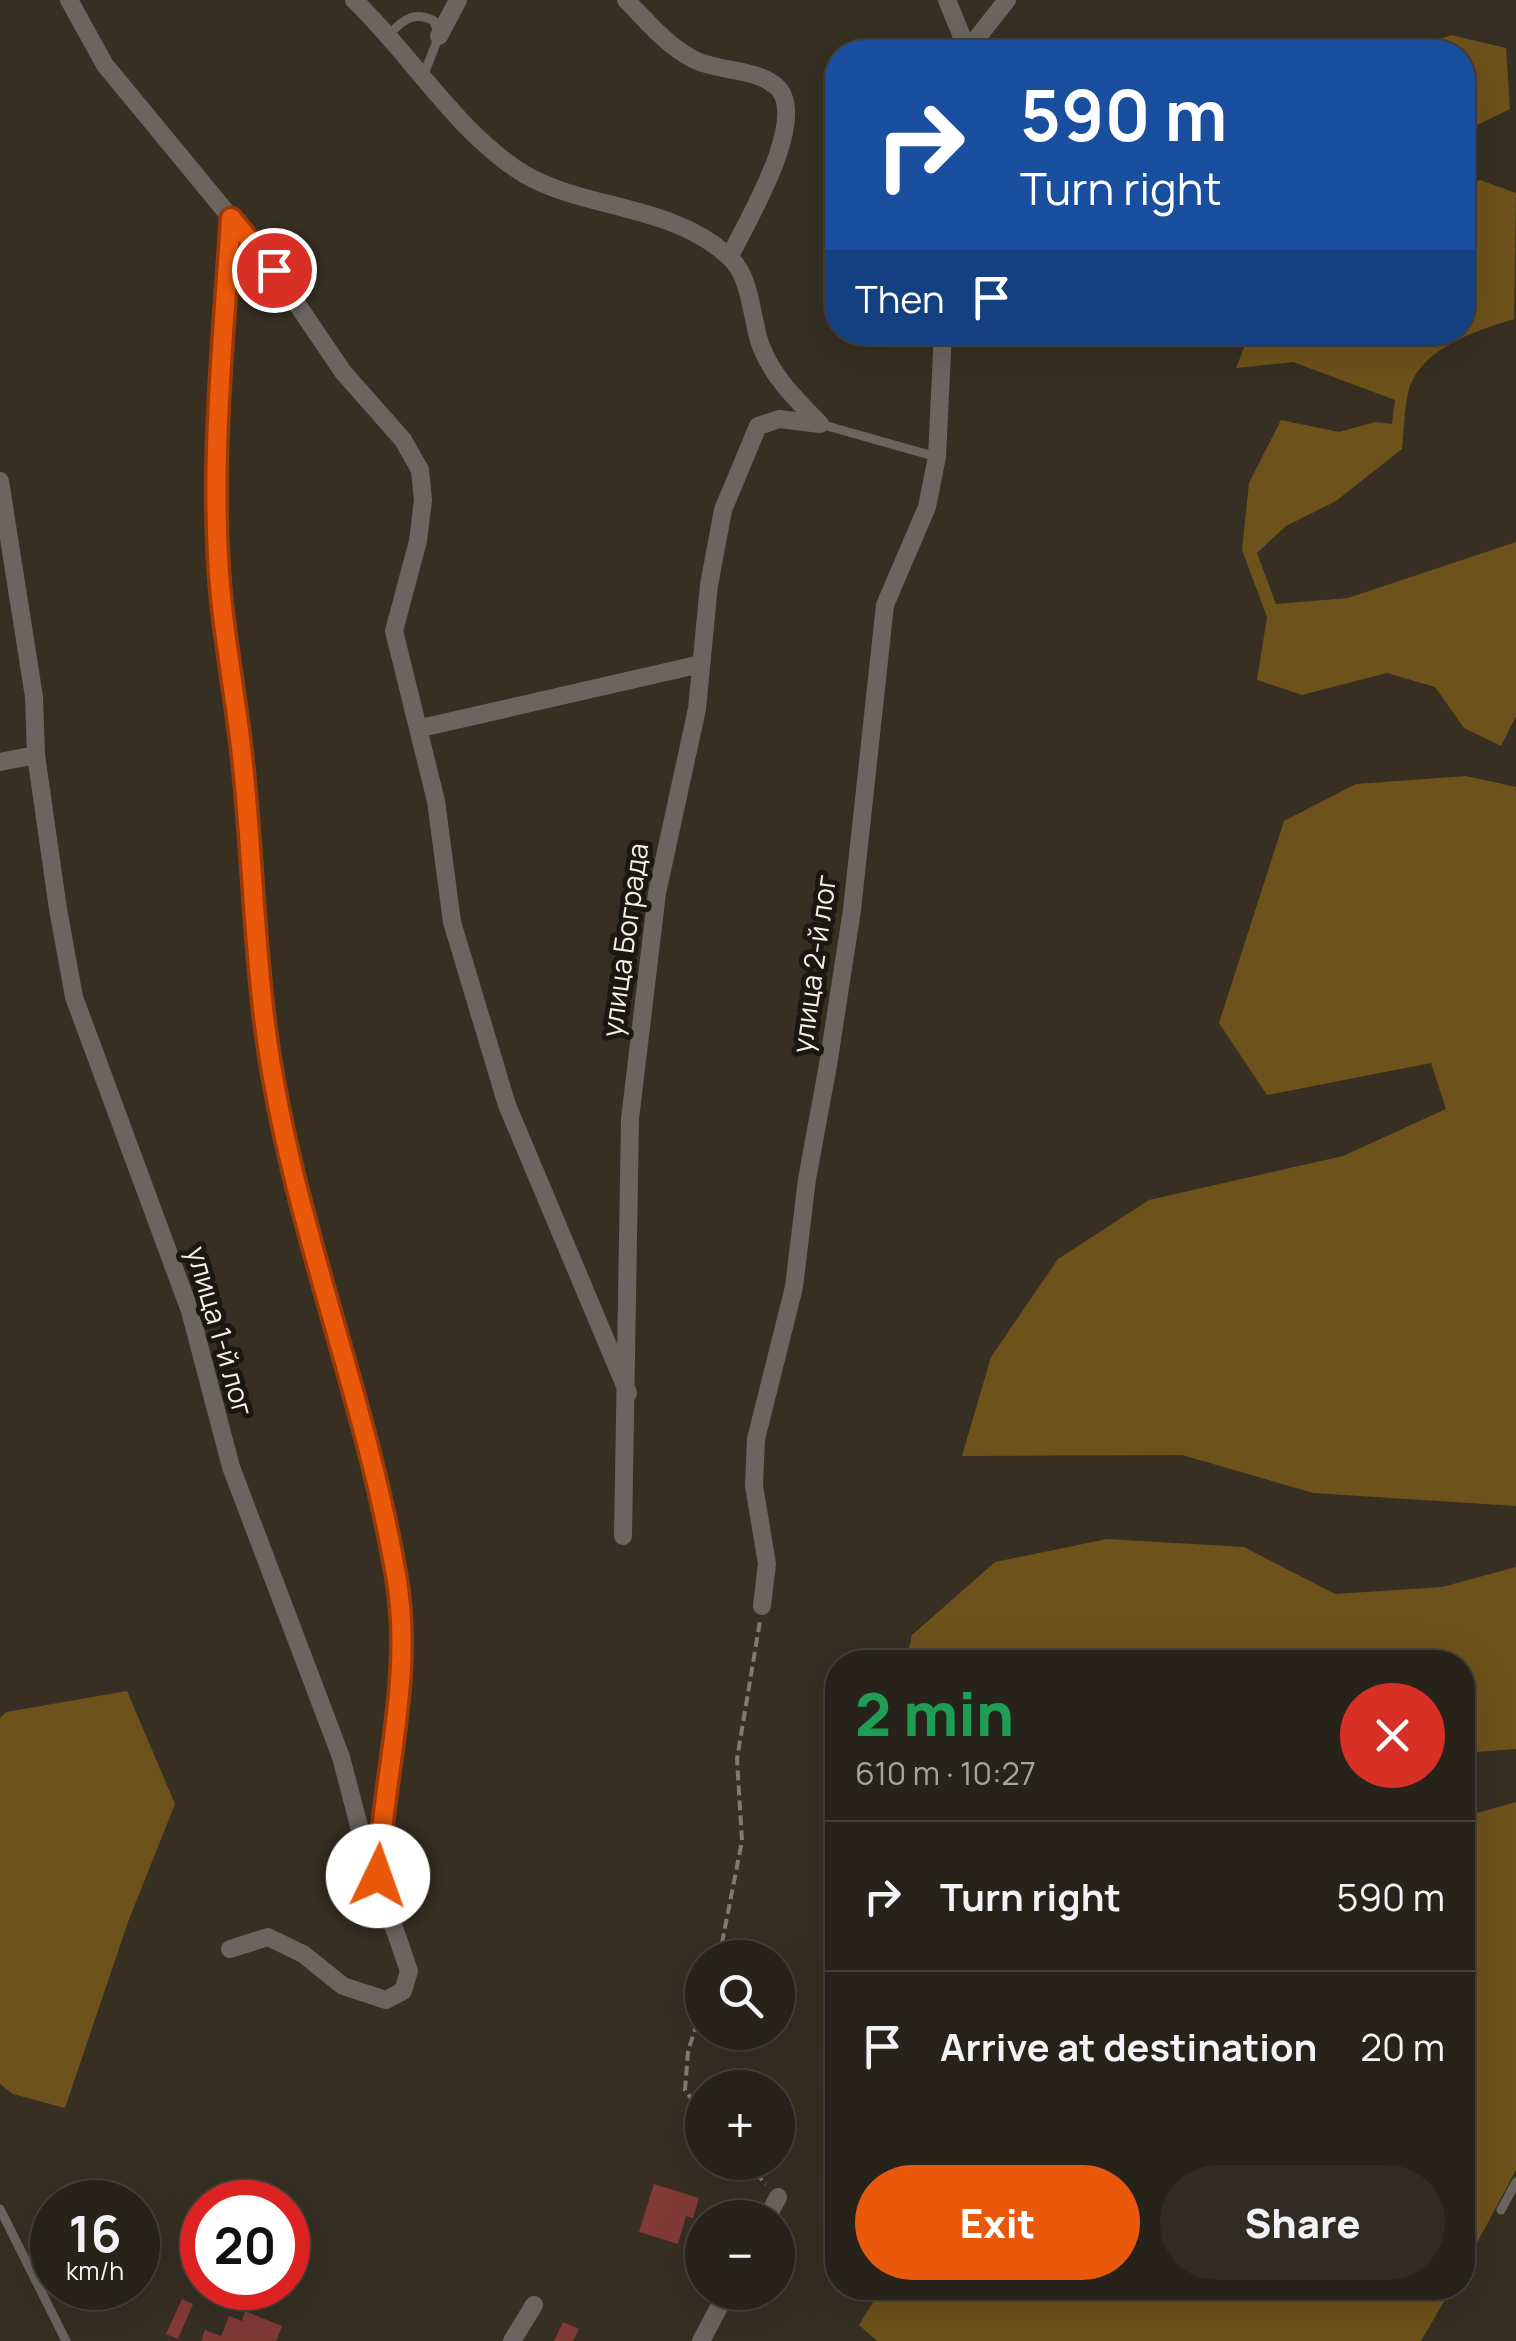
<!DOCTYPE html>
<meta charset="utf-8">
<style>
:root{--surface:#28231a;--page:#302b23;--text:#f1f3f6;--muted:#a5a4a2;--line:#444039;--accent:#ea580c}
body{margin:0;font-family:Manrope,sans-serif;background:var(--page);color:var(--text);height:100vh;display:flex;flex-direction:column;font-size:38px;white-space:nowrap}
*{box-sizing:border-box;margin:0}
p{font-size:32px;color:var(--muted)}
.icon{flex:none;width:55px;height:55px;fill:none;stroke:currentColor;stroke-width:2;stroke-linecap:round;stroke-linejoin:round}
.map{position:relative;flex:1;overflow:hidden}
.drawer{position:absolute;left:825px;top:1650px;width:650px;height:650px;display:flex;flex-direction:column;background:var(--surface);border-radius:40px;box-shadow:0 10px 40px #0002,0 0 0 2px var(--line)}
.drawer>*{flex:none}
.guide{position:absolute;left:825px;top:40px;width:650px;height:305px;border-radius:40px;box-shadow:0 10px 40px #0002,0 0 0 2px var(--line);background:#1a4fa0;color:#fff;overflow:hidden}
.fabs{position:absolute;left:685px;top:1940px;display:grid;gap:20px}
.fabs a{display:grid;place-items:center;width:110px;height:110px;border-radius:50%;background:var(--surface);box-shadow:0 10px 40px #0002,0 0 0 2px var(--line);font-size:50px}
.speed{position:absolute;left:30px;top:2180px;display:flex;gap:20px;font-size:50px;font-weight:700;text-align:center}
.speed>*{display:grid;place-content:center;width:130px;height:130px;border-radius:50%;background:var(--surface);box-shadow:0 10px 40px #0002,0 0 0 2px var(--line);line-height:1}
.speed small{font-size:25px;font-weight:400}
.speed .limit{border:15px solid #d22;background:#fff;color:#111}
.pin{position:absolute;display:grid;place-items:center;width:85px;height:85px;color:#fff;margin:-42px;border:5px solid #fff;border-radius:50%;box-shadow:0 2px 10px #0007}
.me{position:absolute;width:110px;margin:-55px;rotate:3deg;stroke-linejoin:round;filter:drop-shadow(0 0 8px #0008)}
.turn{display:flex;align-items:center;gap:35px;height:210px;padding:0 30px;font-size:45px}
.turn .icon{width:130px;height:130px;stroke-width:2.5}
.turn b{display:block;font-size:70px;line-height:85px}
.then{display:flex;align-items:center;height:95px;padding:0 30px;background:#0003;gap:20px;font-size:38px}
.round{display:grid;place-items:center;flex:none;width:105px;height:105px;border-radius:52px;background:var(--page)}
.overview{display:flex;align-items:center;justify-content:space-between;height:170px;padding:0 30px}
h1{font-size:60px;font-weight:800;line-height:75px;color:#1e9e55}
.action{display:flex;gap:20px;margin-top:auto;padding:20px 30px}
.action a{flex:1;height:115px;border-radius:60px;background:var(--accent);color:#fff;font-size:40px;font-weight:800;line-height:115px;text-align:center}
.action a+a{background:var(--page);color:var(--text)}
ul{padding:0;list-style:none}
li{display:flex;align-items:center;gap:30px;height:150px;padding:0 30px;border-top:2px solid var(--line)}
li div{flex:1}
li b{display:block;font-size:38px}
li em{font-style:normal}
.map>svg:first-child{display:block}
</style>
<div class="map">
<svg width="1516" height="2341" viewBox="0 0 1516 2341">
<rect width="100%" height="100%" fill="#362f22"/>
<!-- forest -->
<path fill="#6e521b" d="M1451,35l55,13 4,61 -47,23 -1,-80h-56z
M1480,180l36,13 -2,126c-38,12 -95,29 -106,74 -4,18 -4,38 -6,56l-66,52 -50,25 -29,27 19,51 72,-6 168,-56v174l-15,30 -37,-18 -29,-41 -48,-14 -85,22 -45,-15 10,-63 -25,-67 7,-67 32,-63 58,12 36,-10 17,2 3,-24 -102,-38 -57,6 14,-35 212,-1 1,-146z
M1466,776l50,11v719l-203,-13 -131,-38 -220,1 29,-99 67,-98 91,-59 194,-44 103,-47 -15,-46 -164,32 -48,-72 65,-202 72,-37z
M1107,1539l137,8 91,47 107,-7 74,-20v182l-53,4 -1,-91h-556l6,-27 83,-73z
M127,1691l48,113 -47,118 -63,186 -52,-14 -13,-10v-366l6,-6z
M1516,1802v368l-53,99v-452z
M882,2288h570l-31,53h-544l-18,-16z"/>
<!-- building -->
<path fill="#823a37" d="M654,2184l45,14 -6,20 -7,-2 -8,28 -39,-12z
M182,2299l11,5 -15,35 -12,-5z
M245,2311l37,15 -6,15h-75l4,-11 16,6 8,-20 13,5z
M563,2322l16,7 -6,12h-19z"/>
<g fill="none" stroke-linecap="round" stroke-linejoin="round">
<!-- path -->
<path stroke="#817b6f" stroke-width="4" stroke-dasharray="10 5" stroke-linecap="butt" d="M719,1958l23,-117 -5,-82 23,-138
M702,2008l-14,43 -3,39 17,23
M745,2162l21,22"/>
<!-- lane -->
<path stroke="#6b6560" stroke-width="9" d="M390,34c13,-15 25,-23 44,-13l5,15 -15,38
M231,220l-13,338 26,209 21,259 28,157 104,395 2,144 -18,105 -2,42
M820,424l117,33
M0,2209l66,132
M1501,2210l15,-28"/>
<!-- street -->
<path stroke="#6b6560" stroke-width="18" d="M69,0l36,65 169,205 69,102 60,68 17,30 3,30 -5,41 -24,90 42,170 16,121 55,183 121,288
M354,0c56,53 105,135 170,174 62,36 146,30 203,81 26,22 23,62 34,91 12,32 36,54 59,78
M626,0c21,21 42,47 69,60 25,12 59,8 81,26 35,30 -30,137 -46,170
M947,0l20,49
M439,36l19,-36
M966,52l41,-52
M0,481l34,216 2,58 22,154 16,88 116,314 41,156 110,290 18,69 50,145 -6,20 -17,9 -43,-14 -40,-32 -35,-17 -38,12
M421,728l280,-64
M0,762l36,-7
M623,1536l7,-417 27,-226 40,-184 12,-124 14,-75 35,-84 21,-7 41,5
M762,1606l5,-42 -13,-78 2,-47 38,-152 13,-108 21,-114 24,-155 33,-305 42,-98 10,-50 6,-125
M767,2218l11,-21
M512,2341l22,-36
M701,2341l26,-49"/>
</g>
<g fill="none" stroke-linecap="round" stroke-linejoin="round">
<defs>
<path id="route" d="M274,270l-43,-52c-7,112 -19,226 -13,338 3,69 18,139 25,209 9,86 11,174 22,260 24,188 99,364 131,550 18,101 -13,201 -18,301"/>
</defs>
<!-- route casing -->
<use href="#route" stroke="#983908" stroke-width="25"/>
<!-- route -->
<use href="#route" stroke="#ea580c" stroke-width="18"/>
</g>
<g text-anchor="middle" stroke-width="10" stroke-linejoin="round" paint-order="stroke">
<!-- street labels -->
<g font-size="28" fill="#f5f0e8" stroke="#1b1712">
<text transform="translate(625 940) rotate(-82)" y="10">улица Бограда</text>
<text transform="translate(814 964) rotate(-82)" y="10">улица 2-й лог</text>
<text transform="translate(220 1331) rotate(74)" y="10">улица 1-й лог</text>
</g>
</g>
</svg>
<div class="fabs">
<a><svg class="icon" aria-label="search" viewBox="0 0 24 24"><circle cx="10" cy="10" r="6"/><path d="M15 15l6 6"/></svg></a>
<a>+</a>
<a>−</a>
</div>
<div class="speed"><div>16<small>km/h</small></div><div class="limit">20</div></div>
<div class="pin" style="left:274px;top:270px;background:#d93025"><svg class="icon" aria-label="arrive" viewBox="0 0 24 24"><path d="M6 21V4h12l-3 4 3 4H6"/></svg></div>
<svg class="me" style="left:378px;top:1876px" viewBox="-20 -20 40 40"><circle r="19" fill="#fff"/><path d="M0-13L10 11 0 6-10 11z" fill="#ea580c"/></svg>
<div class="guide">
<div class="turn"><svg class="icon" aria-label="right" viewBox="0 0 24 24"><path d="M7 20v-9h11M14 6l5 5-5 5"/></svg><div><b>590 m</b>Turn right</div></div>
<div class="then">Then<svg class="icon" aria-label="arrive" viewBox="0 0 24 24"><path d="M6 21V4h12l-3 4 3 4H6"/></svg></div>
</div>
<section class="drawer">
<div class="overview"><div><h1>2 min</h1><p>610 m · 10:27</p></div><a class="round" style="background:#d93025;color:#fff"><svg class="icon" aria-label="close" viewBox="0 0 24 24"><path d="M6 6l12 12M18 6L6 18"/></svg></a></div>
<ul>
<li><svg class="icon" aria-label="right" viewBox="0 0 24 24"><path d="M7 20v-9h11M14 6l5 5-5 5"/></svg><div><b>Turn right</b></div><em>590 m</em></li>
<li><svg class="icon" aria-label="arrive" viewBox="0 0 24 24"><path d="M6 21V4h12l-3 4 3 4H6"/></svg><div><b>Arrive at destination</b></div><em>20 m</em></li>
</ul>
<div class="action"><a>Exit</a><a>Share</a></div>
</section>
</div>
